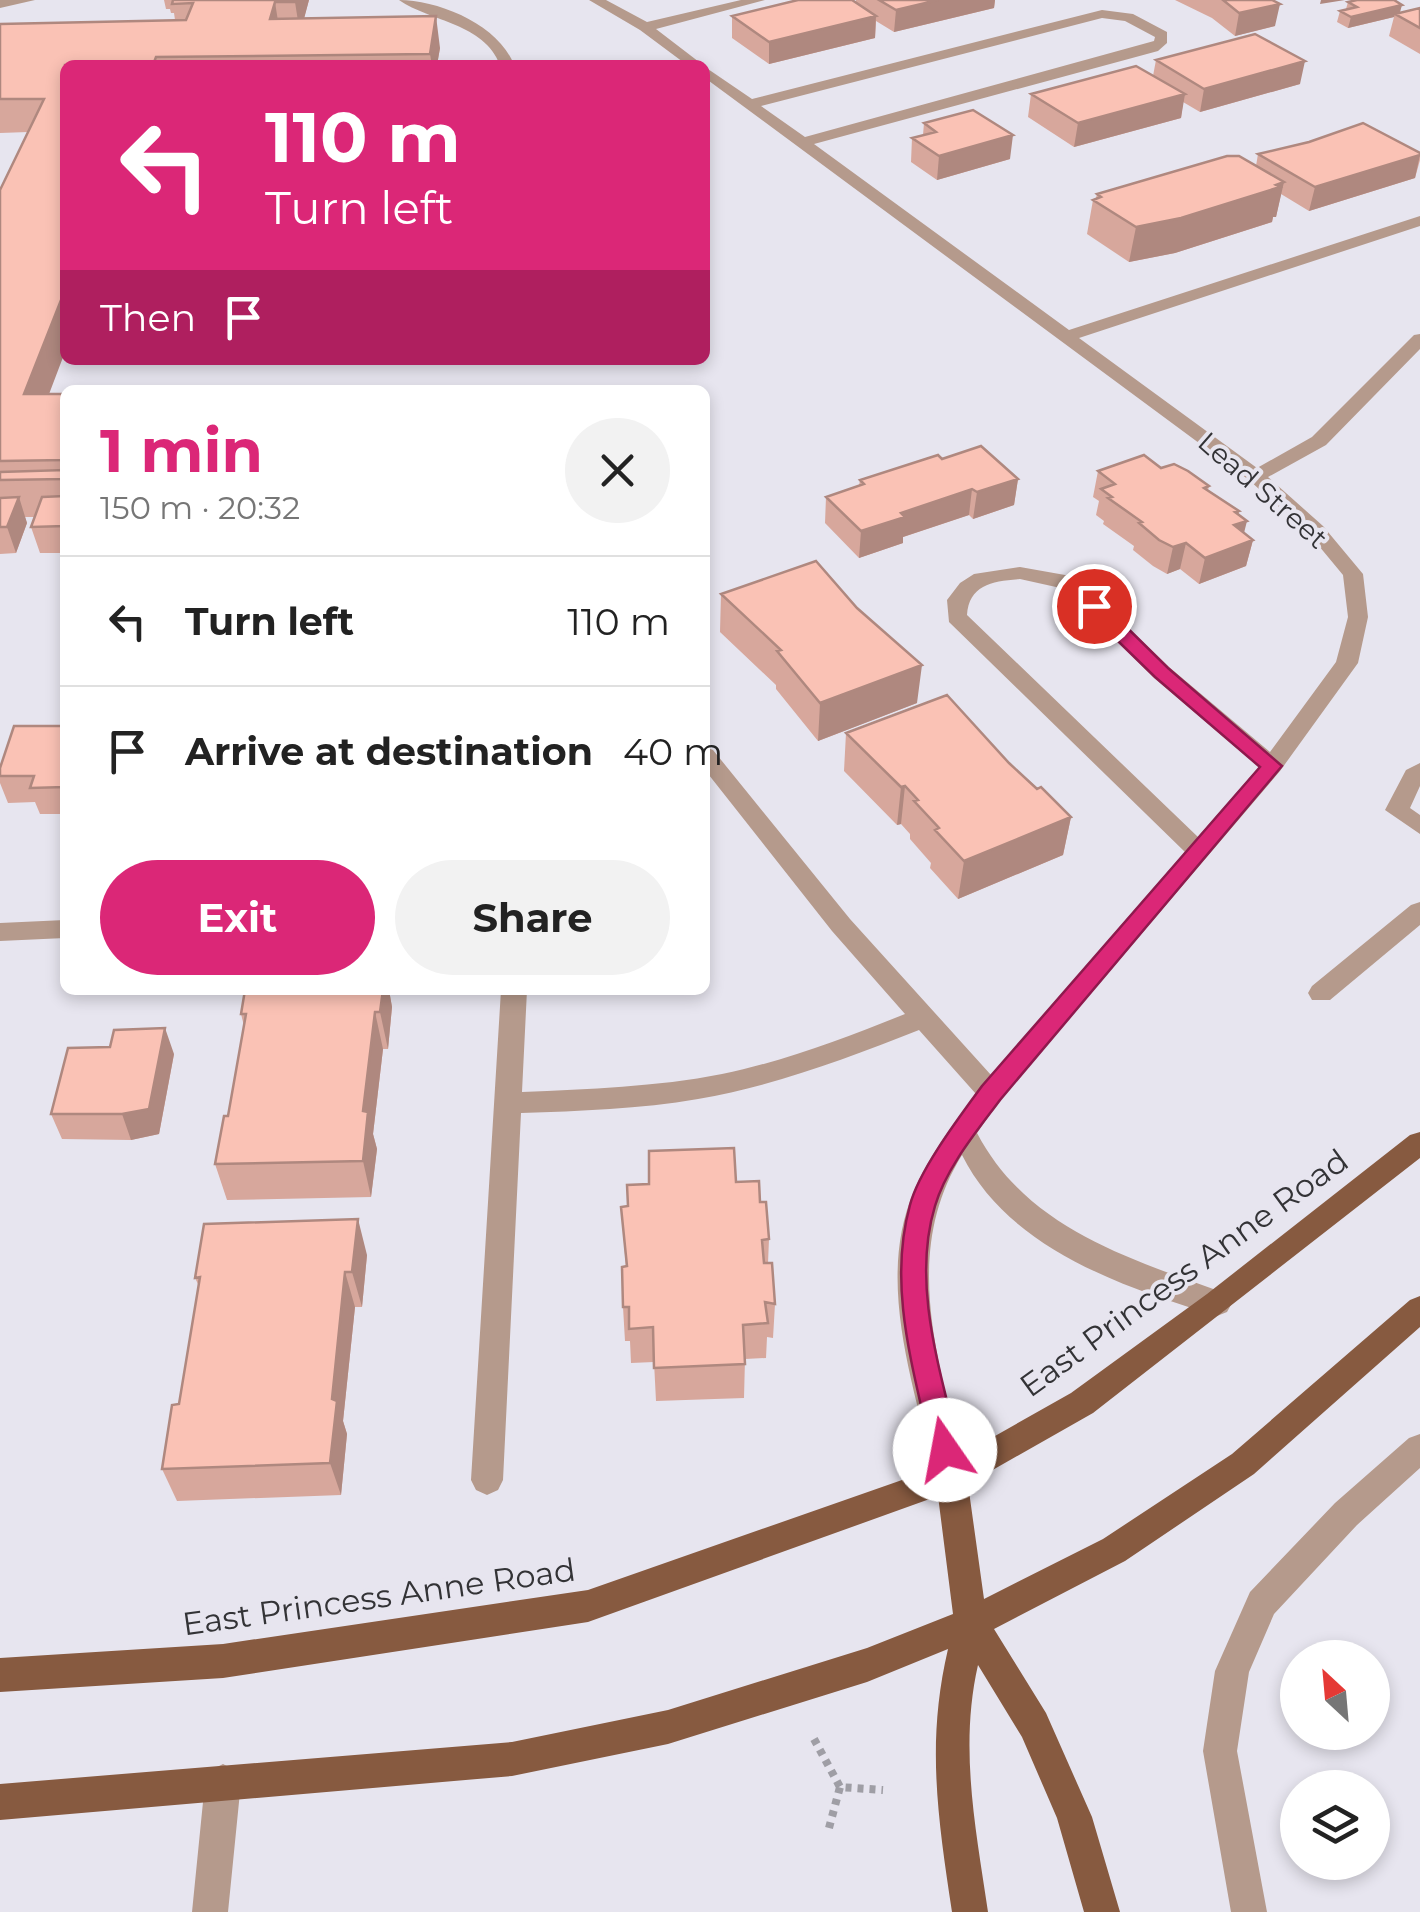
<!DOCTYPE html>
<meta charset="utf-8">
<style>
:root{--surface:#fff;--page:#f2f2f2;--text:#222;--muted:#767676;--line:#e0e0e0;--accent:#db2777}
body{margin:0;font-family:Montserrat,sans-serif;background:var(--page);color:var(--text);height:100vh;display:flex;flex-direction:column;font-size:38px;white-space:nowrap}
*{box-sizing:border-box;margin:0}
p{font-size:32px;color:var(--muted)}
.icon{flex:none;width:55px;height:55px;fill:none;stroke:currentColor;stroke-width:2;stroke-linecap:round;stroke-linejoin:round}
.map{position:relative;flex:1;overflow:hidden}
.side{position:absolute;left:60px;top:385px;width:650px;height:610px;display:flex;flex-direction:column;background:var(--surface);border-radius:15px;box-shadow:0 5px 15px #0003}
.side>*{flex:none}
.top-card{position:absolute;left:60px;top:60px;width:650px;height:305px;border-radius:15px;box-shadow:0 5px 15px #0003;background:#db2777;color:#fff;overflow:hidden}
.needle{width:65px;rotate:334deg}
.controls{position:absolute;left:1280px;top:1640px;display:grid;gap:20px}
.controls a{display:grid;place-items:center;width:110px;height:110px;border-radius:50%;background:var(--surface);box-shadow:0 5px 15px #0003;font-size:50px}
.pin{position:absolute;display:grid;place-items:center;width:85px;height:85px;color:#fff;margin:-42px;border:5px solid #fff;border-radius:50%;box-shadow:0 2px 10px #0007}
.me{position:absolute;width:110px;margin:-55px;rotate:348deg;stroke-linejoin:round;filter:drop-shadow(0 0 8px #0008)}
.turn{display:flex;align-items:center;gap:35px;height:210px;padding:0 40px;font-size:45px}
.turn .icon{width:130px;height:130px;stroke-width:2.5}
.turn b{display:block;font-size:70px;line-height:85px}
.then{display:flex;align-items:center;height:95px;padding:0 40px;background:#0003;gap:20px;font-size:38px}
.round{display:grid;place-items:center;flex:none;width:105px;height:105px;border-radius:52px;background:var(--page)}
.headline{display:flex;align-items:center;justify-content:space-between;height:170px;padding:0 40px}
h1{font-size:60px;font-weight:700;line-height:75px;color:var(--accent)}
.cta{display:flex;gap:20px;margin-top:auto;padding:20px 40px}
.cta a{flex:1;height:115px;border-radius:60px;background:var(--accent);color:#fff;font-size:40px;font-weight:700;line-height:115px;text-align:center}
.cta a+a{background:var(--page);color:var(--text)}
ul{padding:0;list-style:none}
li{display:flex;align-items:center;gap:30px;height:130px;padding:0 40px;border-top:2px solid var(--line)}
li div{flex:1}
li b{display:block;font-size:38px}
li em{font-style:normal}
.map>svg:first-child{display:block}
</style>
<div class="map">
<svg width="1420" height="1912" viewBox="0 0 1420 1912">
<rect width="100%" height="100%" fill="#e7e5ef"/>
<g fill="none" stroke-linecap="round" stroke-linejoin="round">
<!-- path -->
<path stroke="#9f9ea5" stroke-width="8" stroke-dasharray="6 6" stroke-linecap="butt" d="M814,1739l26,48
M829,1828l11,-41 43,3"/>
<!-- minor -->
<path fill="#b59a8c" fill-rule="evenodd" d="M0,0h35l-35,8z
M399,0c40,0 100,25 115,65h-14c-16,-42 -69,-43 -101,-65z
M589,0h17l41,22 94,-22h24l-109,29 47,36h-16l-47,-35z
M1102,10l31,4 34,18v11l-9,8 -344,93 255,186 351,-114v10l-341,112 178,130 55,-31 102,-102 6,-1v15l-94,96 -58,32 55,49 40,48 5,43 -10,46 -78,108 -280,329 -23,33c51,97 154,126 250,161l5,9 -5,9 -10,4c-94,-29 -208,-67 -255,-161 -63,101 -21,216 5,322l-5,10 -11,5 -11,-5 -5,-10c-20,-89 -60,-196 -21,-286 15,-36 39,-66 62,-97l-57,-64c-71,28 -145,56 -221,69 -58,10 -118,12 -177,14l-18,367 -5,10 -11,5 -11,-5 -5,-10 30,-490h26l-5,102c67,-3 134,-5 200,-18 63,-13 123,-36 183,-60l-73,-83 -127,-161v-23l8,3 137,169 141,156 194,-223 -236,-230 -2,-22 13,-17 14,-9 46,-7 45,8 14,6 90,86 101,85 66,-90 12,-45 -5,-42 -34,-41 -60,-54 -544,-402v-11l47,32zM1102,18l23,3 30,16 -1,4 -349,96 -44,-31zM1020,579l45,10 88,88 106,90 -61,70 -231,-222c2,-30 25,-34 53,-36z
M1420,763v23l-10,22 10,7v19l-35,-24 21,-40z
M1420,902v23l-90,75h-18l-4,-7 4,-7 99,-81z
M65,920v18l-65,3v-18z
M1420,1434v34l-63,57 -83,89 -25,58 -12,79 30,161h-36l-28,-161 12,-80 35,-79 85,-89 74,-65z
M223,1764l12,6 6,12 -13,130h-36l13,-130 6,-12z"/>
<!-- major -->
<path fill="#875a40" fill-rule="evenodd" d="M1420,1132v26l-327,255 -125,71 16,115 119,-60 129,-85 178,-154 10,-4v31l-166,147 -129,87 -131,68 52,84 46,104 28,95h-36l-27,-94 -35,-81 -44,-72c-19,83 -2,165 10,247h-36c-14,-94 -26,-169 -4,-263l-81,33 -199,62 -156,32 -512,44v-36l512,-42 156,-32 199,-62 86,-34 -15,-118 -350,126 -365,56 -223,14v-34l223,-14 365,-54 354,-124 129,-73 136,-99 203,-159z"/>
</g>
<!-- wall -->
<path fill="#d7a79c" d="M164,0h145l-5,18 136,30 -3,17h-372l-16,329h16v159h-25l-9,-26 4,-10h-10l2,6 -11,30 -16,1v-364l28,-58 -28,1v-109l175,-4 -1,-7h-3l-1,-4h-4z
M856,0h139l-1,8 -100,24 -18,-11 -1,17 -106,26 -37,-26v-22l124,-13z
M1175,0h97l3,26 -40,10 -23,-18z
M1348,2l52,11 20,-5v46l-31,-18 5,-19 -46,11 -11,-6 3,-11 6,-2z
M1156,60l144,24 -100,28 -17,-10 -2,16 -107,29 -46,-30 3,-23 122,-18z
M924,123l86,36 -73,21 -26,-18 1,-24 11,-3z
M1420,153v7l-5,18 -106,33 -28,-17 -5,23h-3l-1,5 -97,31 -46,9 -42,-28 6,-34 3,-2 1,-4 159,-28 2,-12z
M942,459l76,20 -4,26 -41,14 -4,-4 -66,22v6l-44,15 -34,-35 1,-26 33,-11 1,-6z
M1161,468l48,18 -1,4 31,21 -1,3 6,19 9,7 -7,26 -47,18 -19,-15 -13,5 -14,-8 -20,-16 1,-4 -31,-22 1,-3 -8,-6 3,-14 -6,-4 5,-26z
M721,594l136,14 60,95 -99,38 -42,-52v-4l-56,-53z
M65,726v88h-25l-5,-12 -27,1 -8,-20v-15z
M846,733l163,30 62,54 -8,38 -105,44 -28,-31 1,-5 -21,-24v-5l-9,-10 -4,1 -53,-54z
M245,990h144l3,17 -4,42h-5l-10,85 4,15 -6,48 -144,3 -12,-36 13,-48 16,-90 -3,-12z
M174,1054l-15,80 -28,6 -69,-1 -11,-25z
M736,1182l24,20 9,37 -1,24 7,41 -2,34 -6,-1 -1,21 -21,1 -1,39 -88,3 -2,-39 -23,1 -1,-22h-5l-2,-34 3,-40 -5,-60z
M367,1255l-5,52h-7l-12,114 4,13 -6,61 -164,6 -15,-32 17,-65 20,-118 -4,-8z"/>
<!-- shaded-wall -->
<path fill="#af887f" d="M295,0h14l-9,34 -5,-32z
M938,0h57l-1,8 -100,24 2,-22z
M1321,0h24l-25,4z
M275,2l5,32 -10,-15z
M1280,4l-5,22 -40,10 4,-23z
M1402,5l-3,11 -4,-2 -1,3 -46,11 3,-11z
M436,16l4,32 -3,17h-5l-2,-11z
M876,16l-1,22 -106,26v-22z
M1305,61l-5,23 -100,28 4,-23z
M1185,94l-4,24 -107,29 4,-24z
M1013,135l-3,24 -73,21 2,-24z
M1420,155l-5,23 -106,33 6,-24z
M1284,182l-8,35h-3l-1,5 -97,31 -46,9 7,-35z
M65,290v62l-30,79 -11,-37z
M1018,479l-4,26 -41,14 4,-27z
M972,489l-3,26 -66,22v6l-44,15 2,-27 40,-18z
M19,497l8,26 -11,30 -9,-26z
M1239,511l-3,14 11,-4 -6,24 12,-5 -7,26 -47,18 6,-26 30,-46z
M1186,543l-6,26 -13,5 6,-27z
M922,665l-5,38 -99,38 2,-38z
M905,786l-4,38 -4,1 4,-38z
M1071,817l-8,38 -105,44 6,-38z
M383,990h6l3,17 -4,42 -8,-37z
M375,1012l8,37 -10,85 4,15 -6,48 -8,-36v-50z
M165,1028l9,26 -15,80 -28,6 -9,-26z
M358,1219l9,36 -5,52 -10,-35z
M345,1272l10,35 -12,114 4,13 -6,61 -11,-32 2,-64z"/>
<!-- building -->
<path fill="#fac2b5" stroke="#af887f" stroke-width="2.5" d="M173,0h122v2h-20l-5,17 166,-3 -6,38 -274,3 -3,8h-88v225l-41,104h41v66l-65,1v-271l44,-91h-44v-75l186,-4 7,-17 -21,1z
M798,0h54l24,16 -107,26 -37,-26z
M879,0h59l-42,10z
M1223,0h49l8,4 -41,9z
M1357,0h37l8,5 -51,12 -11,-6 17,-4 -9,-5z
M1420,8v20l-25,-14z
M1255,34l50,27 -101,28 -48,-29z
M1136,66l49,28 -107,29 -47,-29z
M973,110l40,25 -74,21 -27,-18 24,-6 -12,-9z
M1363,123l57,30v2l-105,32 -57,-33 51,-12z
M1227,156h12l45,26 -8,3 4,2 -99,31 -45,9 -43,-27 8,-3 -4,-3z
M981,446l37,33 -41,13 -5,-3 -71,24 4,4 -44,14 -35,-34 38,-13 -4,-4 78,-25 4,4z
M1144,455l17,13 13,-4 14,7 21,15 -5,2 35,23 -4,1 12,9 -13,4 19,15 -48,18 -19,-15 -13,4 -14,-7 -20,-17 3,-1 -34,-24 4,-1 -11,-8 14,-5 -17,-13z
M65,470v9l-65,1v-8z
M65,496v30l-34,1 11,-30z
M19,497l-12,30h-7v-29z
M816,561l41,47 65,57 -102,38 -43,-52 4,-1 -60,-56z
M947,695l62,68 28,26 4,-2 30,30 -107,44 -29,-31 4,-2 -25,-27 4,-1 -13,-14 -4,1 -55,-54z
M14,726h51v61l-35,1 4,-12h-34v-8z
M245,990h138l-3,22h-5l-12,99 5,1 -5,49 -148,3 9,-48h4l18,-102h-5z
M165,1028l-16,81 -27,5h-71l17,-66 42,-1 4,-17z
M734,1148l2,34 23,-1 1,21h6l3,37 -7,1 2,23h8l3,41 -10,-2 3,21 -25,2 2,39 -91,4 -1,-41 -24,2v-22h-6l-1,-40 5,-1 -6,-59 7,-1 -1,-21 22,-1v-33z
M358,1219l-6,53h-7l-13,127 5,2 -7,62 -168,6 10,-64 7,-1 21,-127 -5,1 9,-54z"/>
<!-- route -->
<path fill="#db2777" stroke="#8e194d" stroke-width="2.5" d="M1094,601l7,1 67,66 114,98 -282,334c-23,31 -54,68 -65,106 -24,79 6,166 24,244l-4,9 -10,4 -10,-4 -4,-9c-17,-80 -44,-163 -21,-245 9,-35 50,-89 72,-119l278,-319 -105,-90 -68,-66 -2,-5z"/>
<g text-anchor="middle" stroke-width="8" stroke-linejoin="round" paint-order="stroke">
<!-- street labels -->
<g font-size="28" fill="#333336" stroke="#e7e5ef">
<text transform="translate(1263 490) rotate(41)" y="10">Lead Street</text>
</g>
<!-- near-street labels -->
<g font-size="32" fill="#333336" stroke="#e7e5ef">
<text transform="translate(1184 1273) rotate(-36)" y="11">East Princess Anne Road</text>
<text transform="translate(379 1597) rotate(-8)" y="11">East Princess Anne Road</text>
</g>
</g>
</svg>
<div class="controls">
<a><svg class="needle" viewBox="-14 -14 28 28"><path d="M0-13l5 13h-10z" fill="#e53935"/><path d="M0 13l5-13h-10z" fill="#767676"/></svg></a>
<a><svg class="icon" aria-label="layers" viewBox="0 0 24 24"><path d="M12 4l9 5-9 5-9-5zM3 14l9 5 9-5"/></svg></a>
</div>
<div class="pin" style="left:1094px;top:606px;background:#d93025"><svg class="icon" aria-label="arrive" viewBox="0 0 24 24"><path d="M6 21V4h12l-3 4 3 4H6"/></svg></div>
<svg class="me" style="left:945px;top:1450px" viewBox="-20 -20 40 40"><circle r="19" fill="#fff"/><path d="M0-13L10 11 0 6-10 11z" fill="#db2777"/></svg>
<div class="top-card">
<div class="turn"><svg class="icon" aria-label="left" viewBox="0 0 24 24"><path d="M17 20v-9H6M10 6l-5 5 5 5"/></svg><div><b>110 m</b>Turn left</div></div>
<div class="then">Then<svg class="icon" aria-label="arrive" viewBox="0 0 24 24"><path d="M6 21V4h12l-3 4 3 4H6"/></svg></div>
</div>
<section class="side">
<div class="headline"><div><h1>1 min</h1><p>150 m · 20:32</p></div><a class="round"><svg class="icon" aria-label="close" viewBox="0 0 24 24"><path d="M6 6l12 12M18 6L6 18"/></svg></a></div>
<ul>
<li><svg class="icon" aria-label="left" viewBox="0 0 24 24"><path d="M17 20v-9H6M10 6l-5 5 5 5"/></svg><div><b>Turn left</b></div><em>110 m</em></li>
<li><svg class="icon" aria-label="arrive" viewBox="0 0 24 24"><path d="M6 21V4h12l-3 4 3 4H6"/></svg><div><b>Arrive at destination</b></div><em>40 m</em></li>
</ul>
<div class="cta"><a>Exit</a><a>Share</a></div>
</section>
</div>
